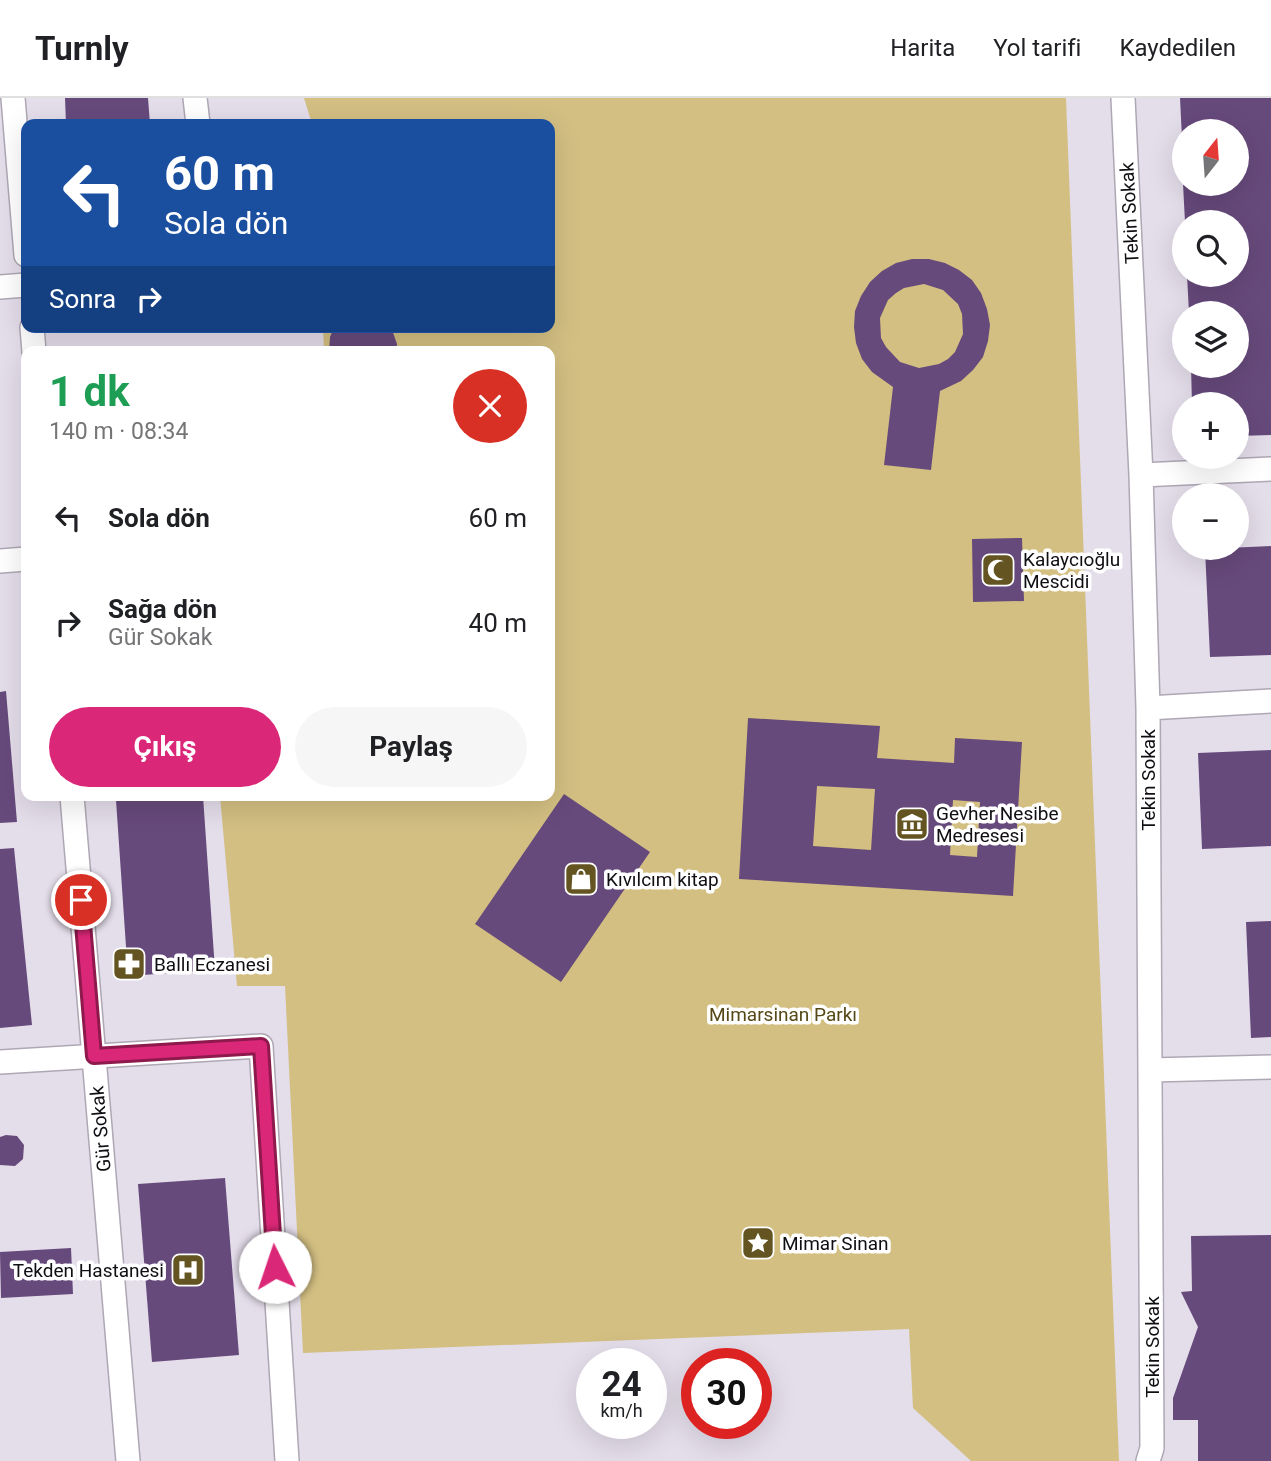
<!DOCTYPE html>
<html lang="tr">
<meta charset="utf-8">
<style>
:root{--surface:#fff;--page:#f6f6f6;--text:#202124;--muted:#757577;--line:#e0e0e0;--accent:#db2777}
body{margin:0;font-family:Roboto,sans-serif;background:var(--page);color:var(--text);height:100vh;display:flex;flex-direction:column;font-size:26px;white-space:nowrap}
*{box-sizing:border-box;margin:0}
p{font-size:23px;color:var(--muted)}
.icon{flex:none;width:38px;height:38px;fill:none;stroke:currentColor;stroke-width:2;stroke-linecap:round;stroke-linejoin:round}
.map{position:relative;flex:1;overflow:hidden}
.drawer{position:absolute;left:21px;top:248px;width:534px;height:455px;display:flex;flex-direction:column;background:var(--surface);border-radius:14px;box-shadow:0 7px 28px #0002}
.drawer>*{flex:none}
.top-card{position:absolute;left:21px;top:21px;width:534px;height:214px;border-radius:14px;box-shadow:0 7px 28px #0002;background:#1a4fa0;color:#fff;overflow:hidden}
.needle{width:46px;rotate:17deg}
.controls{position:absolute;left:1172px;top:21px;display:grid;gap:14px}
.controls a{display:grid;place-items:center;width:77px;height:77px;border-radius:50%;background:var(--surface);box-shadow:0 7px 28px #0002;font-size:35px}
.speed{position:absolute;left:576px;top:1250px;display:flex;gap:14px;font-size:35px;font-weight:700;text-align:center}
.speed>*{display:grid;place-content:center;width:91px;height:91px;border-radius:50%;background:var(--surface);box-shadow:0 7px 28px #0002;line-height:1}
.speed small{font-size:18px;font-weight:400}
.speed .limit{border:10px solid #d22;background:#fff;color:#111}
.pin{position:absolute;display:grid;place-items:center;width:60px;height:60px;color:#fff;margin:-30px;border:4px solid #fff;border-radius:50%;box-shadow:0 2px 7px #0007}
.me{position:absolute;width:77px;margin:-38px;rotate:356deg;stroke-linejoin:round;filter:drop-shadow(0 0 5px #0008)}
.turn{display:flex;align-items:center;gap:24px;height:147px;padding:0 28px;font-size:32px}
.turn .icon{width:91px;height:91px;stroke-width:2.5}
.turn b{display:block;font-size:49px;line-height:60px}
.then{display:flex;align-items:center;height:66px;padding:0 28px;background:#0003;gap:14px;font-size:26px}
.round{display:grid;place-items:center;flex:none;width:74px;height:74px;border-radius:37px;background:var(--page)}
.headline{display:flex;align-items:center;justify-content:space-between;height:119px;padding:0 28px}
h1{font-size:42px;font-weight:700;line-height:52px;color:#1e9e55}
.cta{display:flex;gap:14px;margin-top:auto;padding:14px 28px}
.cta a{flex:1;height:80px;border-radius:42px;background:var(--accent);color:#fff;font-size:28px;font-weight:700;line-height:80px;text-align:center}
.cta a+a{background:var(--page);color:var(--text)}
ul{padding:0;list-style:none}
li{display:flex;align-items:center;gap:21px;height:105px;padding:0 28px}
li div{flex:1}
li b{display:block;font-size:26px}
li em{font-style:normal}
header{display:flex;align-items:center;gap:42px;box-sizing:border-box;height:98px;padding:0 35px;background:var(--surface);border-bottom:2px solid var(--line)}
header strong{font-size:33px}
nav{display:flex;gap:38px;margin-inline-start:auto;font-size:24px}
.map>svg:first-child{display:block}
</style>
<header>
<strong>Turnly</strong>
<nav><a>Harita</a><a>Yol tarifi</a><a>Kaydedilen</a></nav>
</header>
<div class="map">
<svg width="1271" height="1363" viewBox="0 0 1271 1363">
<rect width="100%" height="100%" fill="#e4ddea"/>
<!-- green -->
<path fill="#d3bf82" d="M304,0h762l53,1363h-148l-58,-53 -4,-79 -606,24 -18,-367h-48l-17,-190h330v-444h-226l-1,-25h227v-203h-238z"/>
<!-- building -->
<path fill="#674a7c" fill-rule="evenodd" d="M65,0h83l2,26h-84z
M1180,0h91v337l-34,1v-32h-45l-1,-38h46v-53h-48l-2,-38h50v-53h-52l-2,-38h54v-53h-52v28h-2z
M912,161h17l16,4 14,7 13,10 9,13 6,16 3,16 -2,16 -5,16 -10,13 -12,11 -21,10 -9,79 -47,-5 9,-78 -21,-15 -10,-13 -6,-16 -2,-16 1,-16 6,-15 9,-14 12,-11 14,-8zM924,186l19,6 15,14 4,10 1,20 -8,18 -7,7 -9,5 -20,4 -19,-6 -14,-15 -5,-9 -1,-20 8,-18 8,-7 8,-5z
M334,229h57l6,17 -1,8h-67l1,-15z
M1022,440l2,63 -51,1 -1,-63z
M1271,448v109l-61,2 -5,-108z
M6,593l11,131 -17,1v-131z
M748,620l132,8 -3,32 77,5 1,-25 67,4 -9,154 -274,-17zM817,688l58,3 -4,61 -58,-4zM953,702l27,2 -3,55 -27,-2z
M1271,652v96l-69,3 -4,-96z
M564,696l86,58 -89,130 -86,-58z
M168,698h35l12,174 -87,6 -12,-176z
M14,750l18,177 -32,3v-179z
M1271,823v116l-20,1 -5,-116z
M6,1037l11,1 7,9 -1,14 -8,7 -15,-1v-28z
M225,1080l14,177 -87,7 -14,-178z
M1271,1137v226h-73v-41h-25v-22l25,-71 -17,-35 11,-1 -1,-55z
M71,1150l2,46 -72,4 -1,-46z"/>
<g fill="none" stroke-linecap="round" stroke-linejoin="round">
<defs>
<path id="minor" d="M13,0l13,157
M195,0l3,26
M1123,0l18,377 7,233 4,740 -4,13
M0,189l26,-2
M32,229l2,25
M1141,377l130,-6
M0,463l26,-2
M1148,610l123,-7
M72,698l56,665
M0,964l261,-16 26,415
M1150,972l121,-3"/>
</defs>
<!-- minor casing -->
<use href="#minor" stroke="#aea7b4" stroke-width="26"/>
<!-- minor -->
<use href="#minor" stroke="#fff" stroke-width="23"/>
</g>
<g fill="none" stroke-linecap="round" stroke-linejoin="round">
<defs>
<path id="route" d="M81,802l13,156 167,-10 14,221"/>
</defs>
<!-- route casing -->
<use href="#route" stroke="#8e194d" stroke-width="18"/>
<!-- route -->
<use href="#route" stroke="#db2777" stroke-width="12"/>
</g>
<!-- icons -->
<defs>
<symbol id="mosque-square" viewBox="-11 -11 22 22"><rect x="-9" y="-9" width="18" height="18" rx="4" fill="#635421" stroke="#fff"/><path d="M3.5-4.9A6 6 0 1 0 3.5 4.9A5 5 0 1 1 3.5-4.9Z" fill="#fff"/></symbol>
<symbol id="museum-square" viewBox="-11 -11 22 22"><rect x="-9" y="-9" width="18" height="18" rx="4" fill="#635421" stroke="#fff"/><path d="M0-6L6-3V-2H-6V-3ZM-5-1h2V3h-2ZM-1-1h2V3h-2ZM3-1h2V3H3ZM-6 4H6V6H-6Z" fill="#fff"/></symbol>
<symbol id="shop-square" viewBox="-11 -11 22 22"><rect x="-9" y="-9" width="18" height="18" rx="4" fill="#635421" stroke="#fff"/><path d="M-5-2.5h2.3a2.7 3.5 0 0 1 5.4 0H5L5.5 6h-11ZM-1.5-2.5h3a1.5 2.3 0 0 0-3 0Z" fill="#fff"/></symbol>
<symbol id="pharmacy-square" viewBox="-11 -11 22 22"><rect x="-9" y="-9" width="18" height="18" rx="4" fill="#635421" stroke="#fff"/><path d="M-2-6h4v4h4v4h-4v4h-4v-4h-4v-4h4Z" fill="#fff"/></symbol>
<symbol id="sight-square" viewBox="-11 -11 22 22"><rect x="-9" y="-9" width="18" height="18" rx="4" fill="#635421" stroke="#fff"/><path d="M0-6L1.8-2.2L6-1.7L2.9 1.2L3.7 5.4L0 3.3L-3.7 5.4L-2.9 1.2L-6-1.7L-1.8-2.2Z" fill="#fff"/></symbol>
<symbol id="hospital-square" viewBox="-11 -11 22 22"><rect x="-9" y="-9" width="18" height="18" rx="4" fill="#635421" stroke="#fff"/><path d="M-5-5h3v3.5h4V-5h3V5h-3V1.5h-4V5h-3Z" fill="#fff"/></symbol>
</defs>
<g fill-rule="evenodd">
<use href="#mosque-square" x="979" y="453" width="38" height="38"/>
<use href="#museum-square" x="893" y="707" width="38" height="38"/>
<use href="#shop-square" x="562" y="762" width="38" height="38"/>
<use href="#pharmacy-square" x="110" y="847" width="38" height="38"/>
<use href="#sight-square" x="739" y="1126" width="38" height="38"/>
<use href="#hospital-square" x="169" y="1153" width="38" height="38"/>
</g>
<g text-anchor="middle" stroke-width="7" stroke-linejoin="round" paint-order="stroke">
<!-- street labels -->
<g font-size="19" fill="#110e13" stroke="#fff">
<text transform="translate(1129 115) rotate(-93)" y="7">Tekin Sokak</text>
<text transform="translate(1148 682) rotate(-90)" y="7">Tekin Sokak</text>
<text transform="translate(100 1031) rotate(-95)" y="7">Gür Sokak</text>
<text transform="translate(1152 1249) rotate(-90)" y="7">Tekin Sokak</text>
</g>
<!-- poi labels -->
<g font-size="19" fill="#110e13" stroke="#fff" text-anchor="start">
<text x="1023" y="468">Kalaycıoğlu<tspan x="1023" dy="22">Mescidi</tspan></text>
<text x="936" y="722">Gevher Nesibe<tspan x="936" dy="22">Medresesi</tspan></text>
<text x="606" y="788">Kıvılcım kitap</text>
<text x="154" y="873">Ballı Eczanesi</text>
<text x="782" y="1152">Mimar Sinan</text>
<text x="164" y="1179" text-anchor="end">Tekden Hastanesi</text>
</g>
<!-- park labels -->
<g font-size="19" fill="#564816" stroke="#fff">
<text x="783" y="923">Mimarsinan Parkı</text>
</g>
</g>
</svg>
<div class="controls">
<a><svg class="needle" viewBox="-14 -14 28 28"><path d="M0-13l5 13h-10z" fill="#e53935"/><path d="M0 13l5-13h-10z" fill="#757577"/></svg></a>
<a><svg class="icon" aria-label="search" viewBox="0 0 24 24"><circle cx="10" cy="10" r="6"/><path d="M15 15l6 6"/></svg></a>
<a><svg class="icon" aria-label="layers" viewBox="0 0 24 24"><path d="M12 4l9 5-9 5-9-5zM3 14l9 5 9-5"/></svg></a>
<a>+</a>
<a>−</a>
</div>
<div class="speed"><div>24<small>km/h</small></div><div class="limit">30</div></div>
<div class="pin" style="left:81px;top:802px;background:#d93025"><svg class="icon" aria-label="arrive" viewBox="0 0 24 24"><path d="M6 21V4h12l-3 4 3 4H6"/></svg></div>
<svg class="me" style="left:275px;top:1169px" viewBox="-20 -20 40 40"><circle r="19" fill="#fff"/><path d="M0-13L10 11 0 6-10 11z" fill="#db2777"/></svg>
<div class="top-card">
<div class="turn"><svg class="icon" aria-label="left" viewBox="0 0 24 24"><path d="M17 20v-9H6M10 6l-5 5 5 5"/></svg><div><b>60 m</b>Sola dön</div></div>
<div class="then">Sonra<svg class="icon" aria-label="right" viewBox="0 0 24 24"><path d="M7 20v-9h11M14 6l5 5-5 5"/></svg></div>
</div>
<section class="drawer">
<div class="headline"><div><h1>1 dk</h1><p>140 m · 08:34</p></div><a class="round" style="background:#d93025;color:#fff"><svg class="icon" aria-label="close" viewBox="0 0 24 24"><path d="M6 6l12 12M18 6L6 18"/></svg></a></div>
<ul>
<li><svg class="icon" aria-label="left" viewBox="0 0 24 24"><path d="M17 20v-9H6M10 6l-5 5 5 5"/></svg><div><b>Sola dön</b></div><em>60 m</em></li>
<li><svg class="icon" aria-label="right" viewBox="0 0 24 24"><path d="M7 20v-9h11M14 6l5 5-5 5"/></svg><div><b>Sağa dön</b><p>Gür Sokak</p></div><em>40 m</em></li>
</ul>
<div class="cta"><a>Çıkış</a><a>Paylaş</a></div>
</section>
</div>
